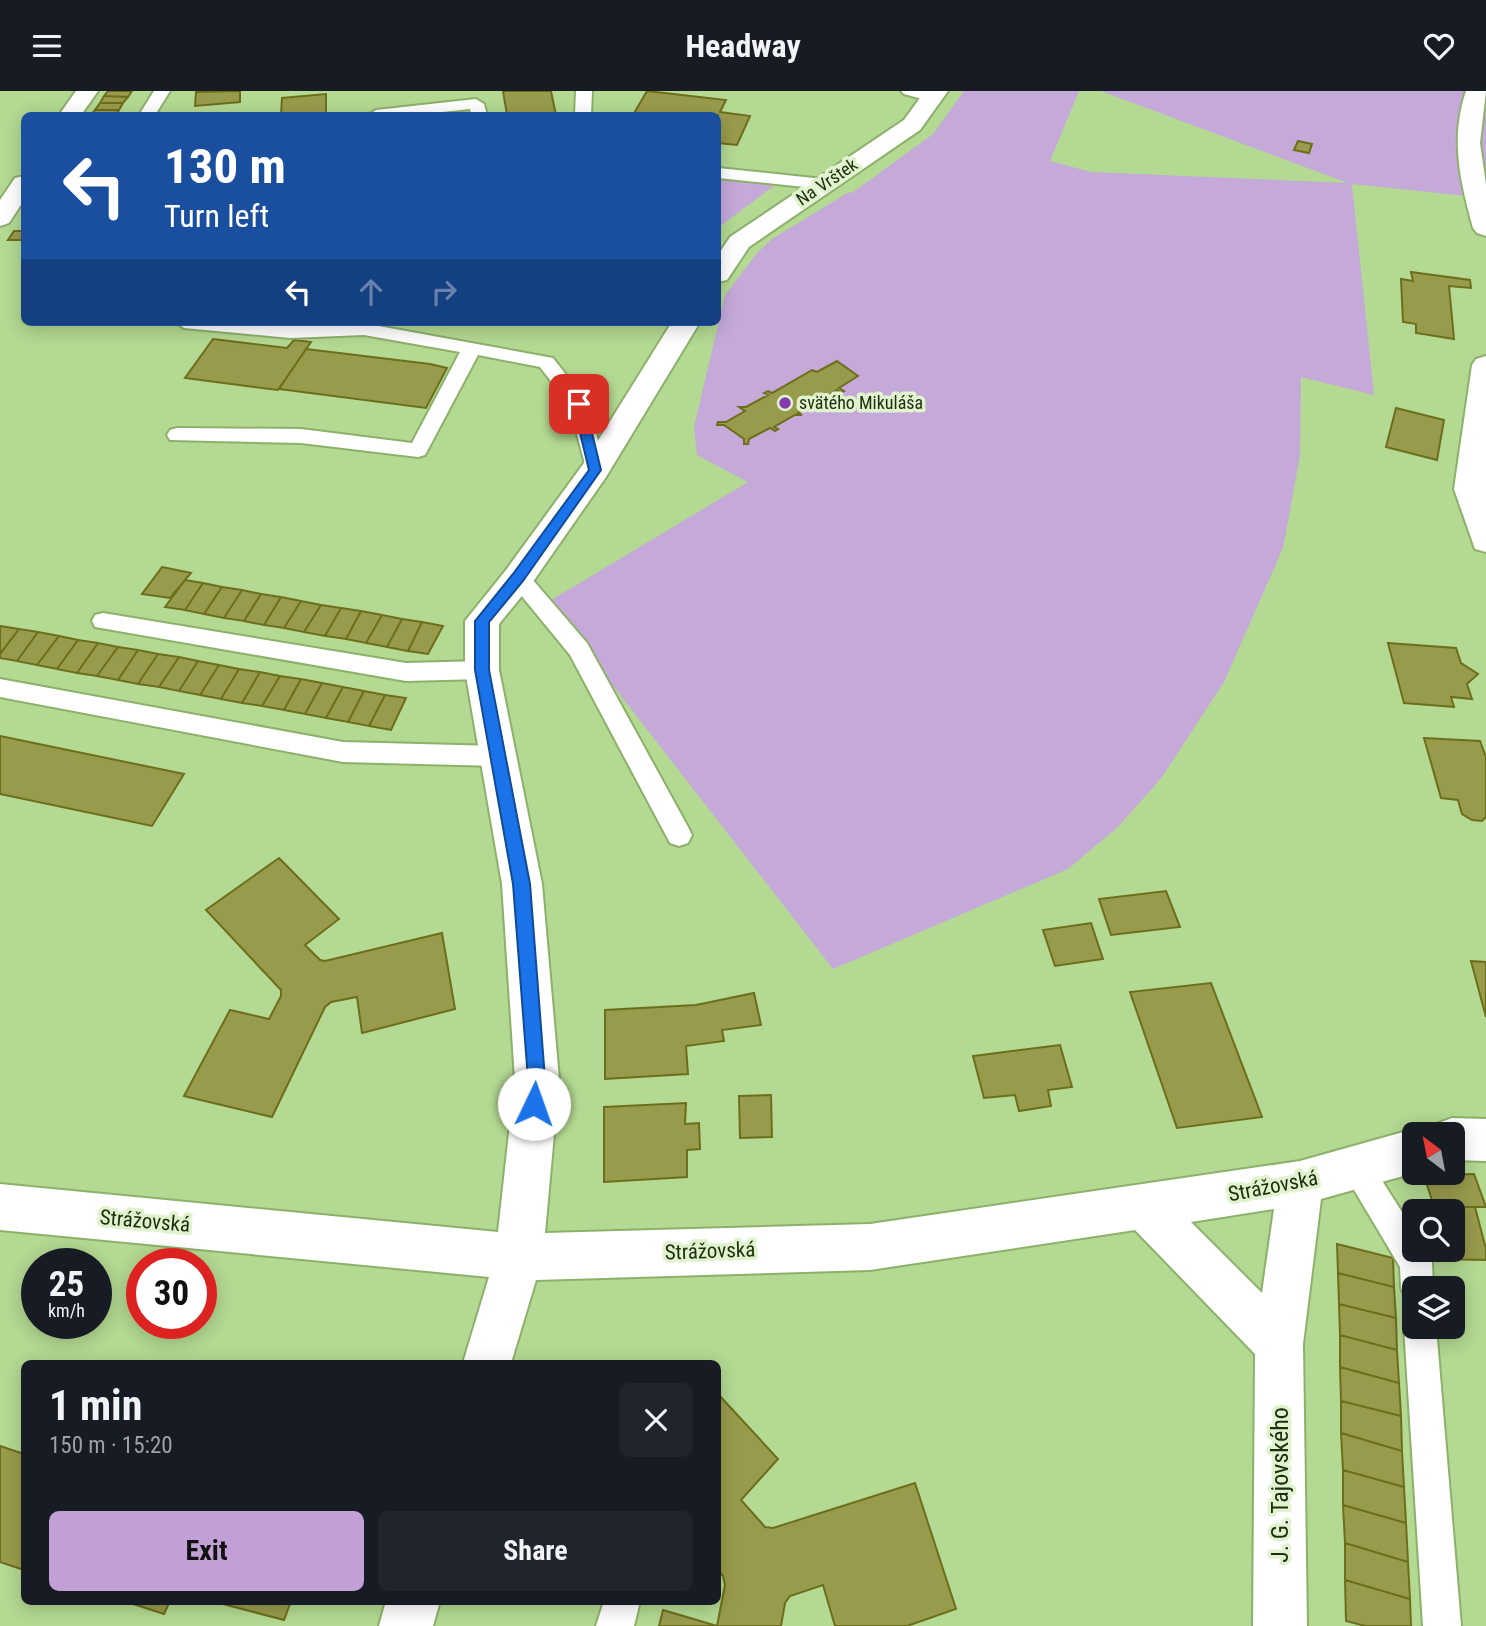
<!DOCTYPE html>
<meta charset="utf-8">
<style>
:root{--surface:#171b24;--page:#20242c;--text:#f1f3f6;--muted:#9ea1a6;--accent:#c0a0d5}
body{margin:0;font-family:"Roboto Condensed",sans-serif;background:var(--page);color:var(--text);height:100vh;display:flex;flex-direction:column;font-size:26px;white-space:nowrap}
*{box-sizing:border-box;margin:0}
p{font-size:23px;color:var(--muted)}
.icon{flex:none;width:38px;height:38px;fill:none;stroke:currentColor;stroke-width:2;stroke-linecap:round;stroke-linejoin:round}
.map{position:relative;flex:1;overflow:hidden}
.sheet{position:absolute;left:21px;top:1269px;width:700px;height:245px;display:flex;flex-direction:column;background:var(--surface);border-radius:10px;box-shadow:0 4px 18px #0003}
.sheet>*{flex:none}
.banner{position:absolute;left:21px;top:21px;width:700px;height:214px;border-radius:10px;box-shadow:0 4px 18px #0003;background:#1a4fa0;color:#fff;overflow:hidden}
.needle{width:46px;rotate:328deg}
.controls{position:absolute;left:1402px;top:1031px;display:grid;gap:14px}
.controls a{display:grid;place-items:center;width:63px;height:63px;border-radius:10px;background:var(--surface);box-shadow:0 4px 18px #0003;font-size:35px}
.speed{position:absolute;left:21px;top:1157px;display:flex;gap:14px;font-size:35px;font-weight:700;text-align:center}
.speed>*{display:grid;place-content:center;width:91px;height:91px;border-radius:50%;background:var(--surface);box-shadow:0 4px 18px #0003;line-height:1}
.speed small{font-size:18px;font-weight:400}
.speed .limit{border:10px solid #d22;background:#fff;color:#111}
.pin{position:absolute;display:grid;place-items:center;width:60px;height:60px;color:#fff;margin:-30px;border-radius:14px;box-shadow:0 4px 10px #0006}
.me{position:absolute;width:77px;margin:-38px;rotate:3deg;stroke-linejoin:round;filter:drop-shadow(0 0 5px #0008)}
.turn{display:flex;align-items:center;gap:24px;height:147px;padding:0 28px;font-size:32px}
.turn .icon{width:91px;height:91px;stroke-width:2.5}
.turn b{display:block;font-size:49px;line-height:60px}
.lanes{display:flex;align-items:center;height:66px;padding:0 28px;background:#0003;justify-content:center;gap:35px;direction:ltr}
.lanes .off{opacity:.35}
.round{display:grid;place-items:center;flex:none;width:74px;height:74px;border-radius:10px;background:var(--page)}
.summary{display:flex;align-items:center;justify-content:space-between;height:119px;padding:0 28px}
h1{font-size:42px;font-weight:700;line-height:52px}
.action{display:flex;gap:14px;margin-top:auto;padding:14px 28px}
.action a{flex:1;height:80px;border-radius:10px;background:var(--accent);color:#111;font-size:28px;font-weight:700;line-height:80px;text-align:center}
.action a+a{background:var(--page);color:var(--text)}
header{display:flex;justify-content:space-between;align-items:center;height:91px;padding:0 28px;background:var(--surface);font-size:32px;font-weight:700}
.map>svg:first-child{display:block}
</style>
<header><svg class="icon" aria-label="menu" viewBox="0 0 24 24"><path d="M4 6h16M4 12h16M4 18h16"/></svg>Headway<svg class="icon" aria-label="heart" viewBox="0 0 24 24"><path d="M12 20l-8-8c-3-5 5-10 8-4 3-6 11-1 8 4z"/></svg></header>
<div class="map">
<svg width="1486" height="1535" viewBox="0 0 1486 1535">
<rect width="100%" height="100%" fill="#b4d992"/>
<!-- green -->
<path fill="#c4a9d9" d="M964,0h115l-29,70 41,11 257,11 -247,-92h385v107l-134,-14 22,211 -73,-18 -1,78 -17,93 -59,134 -62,95 -43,49 -51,43 -235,100 -285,-367 200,-120 -51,-27 -3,-28 31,-132 32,-42 15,-14 77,-47 3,1 81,-59z
M718,88l57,6 -57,43z"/>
<!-- building -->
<path fill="#999b4c" stroke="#6d6e1b" stroke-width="2" d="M108,0h24l-4,6 -24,-1z
M240,0v11l-45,4 1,-14z
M503,0h48l5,24h-49z
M647,0l79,9 -6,12 30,4 -13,29 -19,-2v-28h-85z
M326,3v21h-45l1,-17z
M104,5l24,1 -5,6h-23z
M100,12h23l-4,7h-24z
M95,19h24l-3,5h-25z
M1298,50l14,3 -3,9 -15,-3z
M14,140h10v9h-16z
M1411,181l59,8 1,8 -22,-2 5,53 -38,-6v-9l-13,-2 -2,-43 12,2z
M213,248l74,9 7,-8 17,2 -33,48 -93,-12z
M306,258l124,15 17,4 -21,40 -147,-19z
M837,270l21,15 -19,12 5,3 -3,2 -4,-3 -17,10 3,3 -3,2 -4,-2 -18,10 4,2h-7l-21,12 4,2 -3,2 -5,-3 -21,11 -1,5h-4v-5l-20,-14h-7l1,-3h8l19,-11 -6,-4h7l22,-12 -4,-2 4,-2 4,2 40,-23 5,2z
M1396,317l48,12 -7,40 -51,-13z
M162,476l29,6 -21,25 -28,-4z
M185,489l18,3 -18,27 -20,-3z
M203,492l19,4 -18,27 -19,-4z
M222,496l20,3 -18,28 -20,-4z
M242,499l19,4 -17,27 -20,-3z
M261,503l20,3 -17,28 -20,-4z
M281,506l20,4 -17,27 -20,-3z
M301,510l20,4 -17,27 -20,-4z
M321,514l20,3 -16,28 -21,-4z
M341,517l20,3 -15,28 -21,-3z
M361,520l21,4 -16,28 -20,-4z
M382,524l20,4 -15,28 -21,-4z
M402,528l20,3 -14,29 -21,-4z
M422,531l21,4 -15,28 -20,-3z
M0,535l19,3 -19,25z
M19,538l19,3 -21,29 -17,-3v-4z
M38,541l21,4 -22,29 -20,-4z
M59,545l19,4 -21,29 -20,-4z
M78,549l20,3 -21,30 -20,-4z
M98,552l20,4 -21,29 -20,-3z
M1388,552l68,5 5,15 17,11 -11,10 5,15 -21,-2 3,10 -50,-4z
M118,556l20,3 -20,30 -21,-4z
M138,559l20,4 -20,30 -20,-4z
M158,563l21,3 -20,30 -21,-3z
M179,566l19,4 -19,30 -20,-4z
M198,570l21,4 -19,30 -21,-4z
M219,574l20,4 -18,30 -21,-4z
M239,578l21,3 -18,31 -21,-4z
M260,581l20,4 -18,30 -20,-3z
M280,585l21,3 -17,31 -22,-4z
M301,588l21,4 -17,31 -21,-4z
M322,592l21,4 -17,31 -21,-4z
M343,596l21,4 -16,31 -22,-4z
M364,600l21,4 -16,31 -21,-4z
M385,604l21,3 -15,32 -22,-4z
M0,645l184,38 -32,52 -152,-32z
M1424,647l56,3 6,16v60l-4,4 -10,-1 -10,-6 -4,-14 -17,-2z
M279,767l60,61 -34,26 15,15 5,1 117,-28 13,76 -93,24 -5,-36 -26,5 -6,5 -53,110 -88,-21 46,-86 39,9 12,-23v-6l-75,-80z
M1166,800l14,36 -69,8 -12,-36z
M1091,832l12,36 -48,7 -12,-36z
M1471,870l15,1v55z
M1211,892l51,134 -85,11 -47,-136z
M754,902l7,32 -39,5 2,11 -38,5 2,28 -83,5v-69l91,-5z
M1060,954l12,42 -24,3 3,16 -32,5 -4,-16 -31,3 -11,-42z
M771,1004l1,42 -32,1 -1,-42z
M686,1012l-1,21 14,-1 1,26 -13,1v27l-83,5v-75z
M1474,1083l12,33h-52l-10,-32z
M1424,1116h51l11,42v11l-49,-1 -3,-10h18v-38h-27z
M1337,1153l56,14 1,29 -56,-14z
M1338,1182l56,14 2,31 -57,-14z
M1339,1213l57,14 1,32 -57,-15z
M1340,1244l57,15 2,33 -59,-16z
M1340,1276l59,16 2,33 -60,-15z
M718,1303l60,65 -37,41 24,27 8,1 142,-45 41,126 -49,17h-72l-12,-41 -33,11 -5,7 -4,23h-64l8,-41 -2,-9 -5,-6z
M1341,1310l60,15 1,35 -61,-18z
M1341,1342l61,18 2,36 -61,-17z
M0,1355l24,8v116l-24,-8z
M1343,1379l61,17 2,36 -63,-18z
M1343,1414l63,18 2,39 -63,-19z
M1345,1452l63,19 2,37 -65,-19z
M1345,1489l65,19 1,27h-46l-19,-5z
M124,1510h46l-6,13z
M224,1510h67l-7,19 -61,-16z
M663,1519l54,16h-58z"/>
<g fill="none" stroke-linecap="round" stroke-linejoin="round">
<defs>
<path id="service" d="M154,0h16l-15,24h-16z
M576,0h16l-1,24h-16z
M901,0h27l13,6 -8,5 -29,-8z
M476,8l8,5 3,11h-16l-1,-6 -56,6h-46l8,-5z
M718,77l105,11 8,5 -8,5 -105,-11z
M175,231h69l46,4 83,-4v3l180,33 36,46 16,66 -3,5h-14l-19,-70 -29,-38 -62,-12 -53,100 -7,2 -117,-14 -131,-3 -3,-5 3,-5 7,-2 124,1 111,14 48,-91 -96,-17 -74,3 -106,-10z
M518,479l8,2 61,71 101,184 4,8 -4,8 -9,3 -9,-3 -100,-188 -63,-77 3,-6z
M103,522l303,50 76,-2 8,3 4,6 -4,6 -8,3 -76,2 -311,-54 -3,-6 3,-6z
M0,588l343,63 154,4 9,3 3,7 -3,7 -9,3 -154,-4 -343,-65z
M1356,1062l11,4 47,74v18h12l6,14 1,25h-19v15l-8,-4 -5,-11 -1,-21 -59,-99 4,-11z
M1414,1222v14h22l25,299h-38l-19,-299 4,-12z
M604,1510h36l-6,25h-38z"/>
<path id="minor" d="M76,0h22l-17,24h-22z
M925,0h23l-28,39 -171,117 -22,33 -9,2v-27l12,-18 174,-117z
M1466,0h20l-6,52 6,41v52l-9,-3 -4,-5c-13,-47 -23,-89 -7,-137z
M24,85v24l-15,23 -9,3v-26l15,-22z
M672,231h28l-94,155 -76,109 -31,38v46l43,214 17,195 -14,154 325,-9 430,-63 114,-32 12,5h-12v39l-93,26 -18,145 4,282h-54l2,-272 -120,-124 -265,40 -334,10 -25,83h-48l26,-86 -489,-47v-46l498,48 17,-153 -13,-195 -37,-214v-49l41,-51 78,-107zM1274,1118l-12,84 -71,-71z
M1486,265v196l-11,-3 -21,-60 18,-124 4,-6z
M1452,1027l34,1v42l-34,-1v-26h-20l4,-10z
M386,1510h54l-7,25h-54z"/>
</defs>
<!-- service casing -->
<use href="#service" stroke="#8db06a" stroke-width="4"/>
<!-- minor casing -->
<use href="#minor" stroke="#8db06a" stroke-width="4"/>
<!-- service -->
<use href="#service" fill="#fff" fill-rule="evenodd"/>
<!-- minor -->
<use href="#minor" fill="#fff" fill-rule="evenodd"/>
</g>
<!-- route -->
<path fill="#1a73e8" stroke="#114b97" stroke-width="2" d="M579,309l6,4 16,66 -78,111 -34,41v48l41,214 15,195 -5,31 -6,3 -6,-3 -3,-6 3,-25 -15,-195 -38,-214v-49l38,-47 76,-104 -16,-66z"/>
<!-- markers -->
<circle fill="#833bad" stroke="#e0f3cf" stroke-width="2.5" cx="785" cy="312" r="7"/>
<g text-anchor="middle" stroke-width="7" stroke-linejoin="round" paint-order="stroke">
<!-- far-street labels -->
<g font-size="18" fill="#1e2c0f" stroke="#e0f3cf">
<text transform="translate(827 91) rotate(-34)" y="6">Na Vrštek</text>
</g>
<!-- far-poi labels -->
<g font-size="18" fill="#1e2c0f" stroke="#e0f3cf" text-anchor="start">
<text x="799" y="318">svätého Mikuláša</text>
</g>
<!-- street labels -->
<g font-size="21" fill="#1e2c0f" stroke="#e0f3cf">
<text transform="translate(1273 1095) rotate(-11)" y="7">Strážovská</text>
<text transform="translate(145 1130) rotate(5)" y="7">Strážovská</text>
<text transform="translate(710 1160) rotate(-2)" y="7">Strážovská</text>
</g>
<!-- near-street labels -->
<g font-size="24" fill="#1e2c0f" stroke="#e0f3cf">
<text transform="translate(1280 1394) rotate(-90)" y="8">J. G. Tajovského</text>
</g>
</g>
</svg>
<div class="controls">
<a><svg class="needle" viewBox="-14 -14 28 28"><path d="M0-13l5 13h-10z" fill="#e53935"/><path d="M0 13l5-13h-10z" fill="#9ea1a6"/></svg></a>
<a><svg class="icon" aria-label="search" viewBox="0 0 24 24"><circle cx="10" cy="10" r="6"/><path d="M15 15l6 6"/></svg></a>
<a><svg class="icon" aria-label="layers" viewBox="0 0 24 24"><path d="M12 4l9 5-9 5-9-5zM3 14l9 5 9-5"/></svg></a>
</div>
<div class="speed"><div>25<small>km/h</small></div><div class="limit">30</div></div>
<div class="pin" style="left:579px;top:313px;background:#d93025"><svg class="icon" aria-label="arrive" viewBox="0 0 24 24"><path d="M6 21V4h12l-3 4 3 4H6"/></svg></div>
<svg class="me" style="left:534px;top:1013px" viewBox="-20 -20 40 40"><circle r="19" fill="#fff"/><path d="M0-13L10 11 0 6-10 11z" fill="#1a73e8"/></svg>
<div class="banner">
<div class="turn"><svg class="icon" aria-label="left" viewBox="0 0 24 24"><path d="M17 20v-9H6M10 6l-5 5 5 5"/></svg><div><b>130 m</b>Turn left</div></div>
<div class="lanes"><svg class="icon" aria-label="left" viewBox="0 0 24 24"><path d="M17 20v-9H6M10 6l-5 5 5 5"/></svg><svg class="icon off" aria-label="ahead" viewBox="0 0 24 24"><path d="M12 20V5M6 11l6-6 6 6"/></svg><svg class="icon off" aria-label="right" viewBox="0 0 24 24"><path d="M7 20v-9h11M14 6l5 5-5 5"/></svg></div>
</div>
<section class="sheet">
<div class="summary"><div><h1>1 min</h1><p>150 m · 15:20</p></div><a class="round"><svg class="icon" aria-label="close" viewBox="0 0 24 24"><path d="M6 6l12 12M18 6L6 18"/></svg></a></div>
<div class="action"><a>Exit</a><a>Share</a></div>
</section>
</div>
